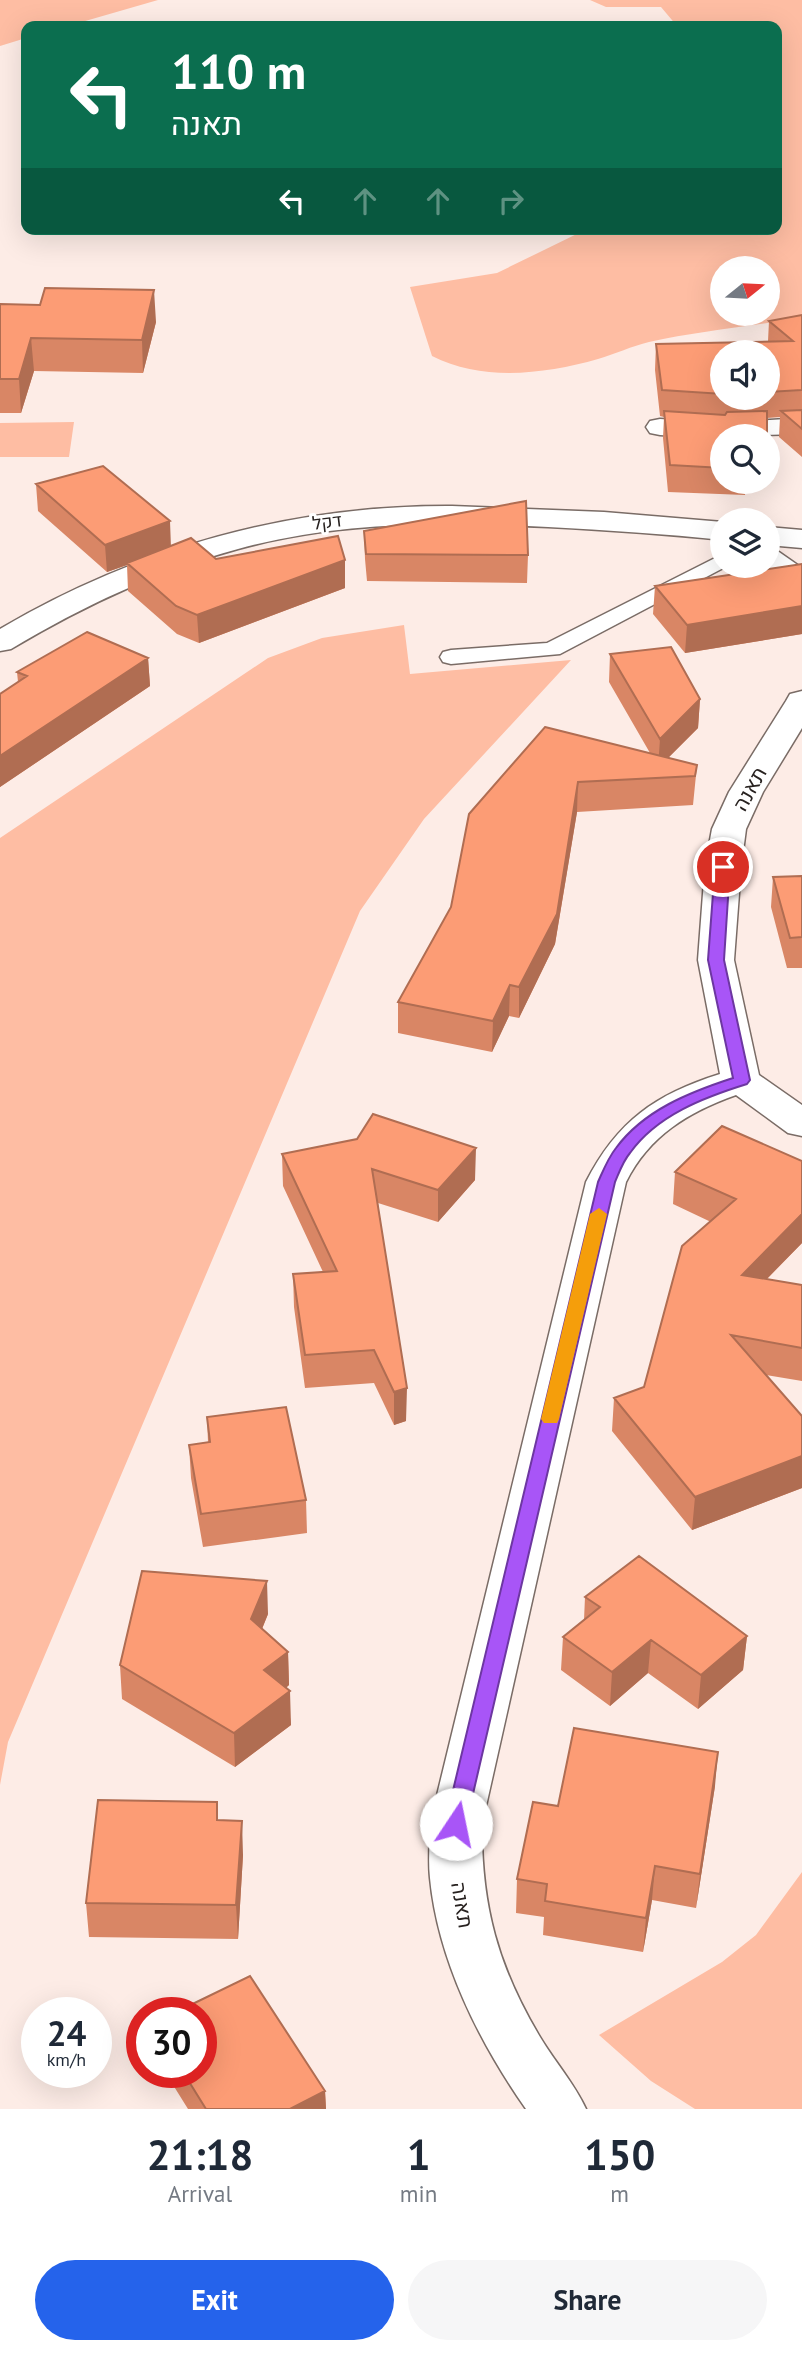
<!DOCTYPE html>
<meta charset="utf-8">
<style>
:root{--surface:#fff;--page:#f6f6f7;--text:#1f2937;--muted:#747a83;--accent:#2563eb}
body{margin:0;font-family:"PT Sans",Heebo,sans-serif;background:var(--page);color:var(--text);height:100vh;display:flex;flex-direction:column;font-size:26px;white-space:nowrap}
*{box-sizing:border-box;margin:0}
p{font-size:23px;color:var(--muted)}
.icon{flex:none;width:38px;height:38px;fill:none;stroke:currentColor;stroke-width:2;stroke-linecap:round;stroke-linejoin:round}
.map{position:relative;height:2109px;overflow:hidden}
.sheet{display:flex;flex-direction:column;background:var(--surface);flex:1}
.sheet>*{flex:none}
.top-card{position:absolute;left:21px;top:21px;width:761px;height:214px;border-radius:14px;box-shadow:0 7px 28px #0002;background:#0b6e4f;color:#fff;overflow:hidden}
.needle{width:46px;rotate:72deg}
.buttons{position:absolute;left:710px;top:256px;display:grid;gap:14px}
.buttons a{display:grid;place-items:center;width:70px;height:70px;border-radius:50%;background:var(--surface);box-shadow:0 7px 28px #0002;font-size:35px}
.speed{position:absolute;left:21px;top:1997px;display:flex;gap:14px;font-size:35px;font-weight:700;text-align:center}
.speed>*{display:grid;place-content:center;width:91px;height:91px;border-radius:50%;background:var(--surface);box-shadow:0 7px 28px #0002;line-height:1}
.speed small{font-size:18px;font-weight:400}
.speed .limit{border:10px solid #d22;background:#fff;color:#111}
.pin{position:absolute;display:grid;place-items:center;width:60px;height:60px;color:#fff;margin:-30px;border:4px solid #fff;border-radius:50%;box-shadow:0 2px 7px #0007}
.me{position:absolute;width:77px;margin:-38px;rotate:11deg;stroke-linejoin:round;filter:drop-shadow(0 0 5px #0008)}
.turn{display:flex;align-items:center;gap:24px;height:147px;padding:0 35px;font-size:32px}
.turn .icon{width:91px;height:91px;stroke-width:2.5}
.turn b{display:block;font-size:49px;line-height:60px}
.lanes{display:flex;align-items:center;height:66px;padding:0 35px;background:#0003;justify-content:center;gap:35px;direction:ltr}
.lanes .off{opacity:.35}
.eta{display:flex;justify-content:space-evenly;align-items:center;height:119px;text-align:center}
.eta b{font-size:42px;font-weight:600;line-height:49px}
.action{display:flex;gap:14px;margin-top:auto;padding:14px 35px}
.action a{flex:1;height:80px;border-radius:42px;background:var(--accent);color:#fff;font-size:28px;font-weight:600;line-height:80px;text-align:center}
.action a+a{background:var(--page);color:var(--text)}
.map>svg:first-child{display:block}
</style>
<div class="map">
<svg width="802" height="2109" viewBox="0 0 802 2109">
<rect width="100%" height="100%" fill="#fdece6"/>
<!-- green -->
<path fill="#febda3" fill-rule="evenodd" d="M0,0h158l-90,26h-42v12l-26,8z
M590,0h212v318c-51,8 -103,13 -153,24 -17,4 -34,12 -51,17 -53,15 -115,23 -166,-3l-22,-69 87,-14 90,-44h190v-203h-100l-16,-19h-55zM723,268h45v45h-45z
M74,422l-5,35h-69v-34z
M404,625l6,49 161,-14 -147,159 -64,92 -352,831 -8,43v-947l268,-180 54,-20z
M802,1872v237h-107l-44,-28 -52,-46 123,-73 34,-27z"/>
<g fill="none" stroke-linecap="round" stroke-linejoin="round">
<defs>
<path id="service" d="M723,554v11h6l-169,89 -109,10 -8,-2 -3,-5 3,-5 8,-2 96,-7z"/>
<path id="minor" d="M802,418v16l-79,2v3l-63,-4 -10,-2 -4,-6 4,-6 10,-2 65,4z
M452,506l152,6 119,10v18c-58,-6 -116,-10 -175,-13 -104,-5 -208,-6 -310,22 -81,22 -155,57 -227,100l-11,2v-22c138,-81 291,-124 452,-123z
M768,527l34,3v18l-34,-3z
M768,549l11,3 23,16v23l-11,-3 -32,-23h9z
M802,691v37l-39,64 -17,37 -5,38 -7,93 25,115 43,30v31l-14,-3 -52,-38c-48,17 -87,41 -110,87l-144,642c-1,81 16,143 58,213 15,25 34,46 46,72h-60c-47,-67 -88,-149 -96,-231 -2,-18 0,-36 0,-54l156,-642c31,-61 70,-88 134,-108l-22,-114 7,-93 7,-38 17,-37 57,-91 4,-7z"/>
</defs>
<!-- service casing -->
<use href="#service" stroke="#7a6c66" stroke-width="3"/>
<!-- minor casing -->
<use href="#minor" stroke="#7a6c66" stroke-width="3"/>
<!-- service -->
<use href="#service" fill="#fff" fill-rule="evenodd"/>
<!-- minor -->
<use href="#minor" fill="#fff" fill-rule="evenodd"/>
</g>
<!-- wall -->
<path fill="#d98665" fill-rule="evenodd" d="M0,304l156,18 -13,51 -109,-2 -13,42h-21z
M802,315v142l-23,-20 1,-20 -13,1 -44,18v45h23l-1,14 -77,-3 -5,-54 1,-21 -4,-1 -5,-46 1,-26 112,-3 1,-20zM723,352h45v45h-45z
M36,484l135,62 45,13 129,1v28l-146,55 -22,-9 -49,-43 -1,-26 -20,7 -69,-61z
M364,531l164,24 -1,28 -160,-2 -2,-22z
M802,564v70l-117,19 -32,-39 2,-28z
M610,654l90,45 -2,29 -30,30 29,7 -4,40 -116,7 -22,132 -36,74 -10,-2 -17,36 -94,-19v-31l53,-95 18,-93 181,-61 -41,-71z
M148,658l2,28 -150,101v-93l18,-12 -1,-10z
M802,876v92h-15l-16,-61 2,-30z
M282,1154l193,26 -37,42 -60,-19 28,218 -12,4 -20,-42 -69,5 -11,-81 -1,-33 30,-2 -40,-86z
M802,1161v82l-35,36 35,6v96l-36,-6 36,41v72l-110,42 -80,-99 2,-33 30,-11 67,-165 -38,-18 2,-32z
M207,1417l99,83 1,33 -104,14 -12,-69 -2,-33 19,-3z
M585,1597l162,39 -4,34 -45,39 -50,-36 -38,33 -49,-36 2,-33 21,-17z
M268,1614l-6,15 26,23 1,33 -3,3 5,37 -56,42 -113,-68 -2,-34z
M715,1786l-19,122 -44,-8 -9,52 -100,-17 1,-18 -28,-4 1,-34 41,-73z
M217,1802l1,18 25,35 -5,84 -149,-2 -3,-34z
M165,2072h36l124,19 1,18h-138z"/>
<!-- shaded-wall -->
<path fill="#b06d52" d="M154,290l2,32 -13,51 -1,-33z
M31,338l3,33 -13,42 -2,-34z
M170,521l1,27 -44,15v2l-20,7 -2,-27z
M345,560v28l-146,55 -2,-28z
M802,606v28l-117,19 2,-28z
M148,658l2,28 -150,101v-31z
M700,699l-2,29 -40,40 2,-29z
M578,782l-1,30 -22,132 -36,74v-31z
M510,985l-1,31 -17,36 1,-31z
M476,1148l-1,32 -37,42v-32z
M802,1214v29l-63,64 3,-32z
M407,1388l-1,33 -12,4v-33z
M802,1456v32l-110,42 3,-33z
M267,1581l1,33 -16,39 -1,-34z
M747,1636l-4,34 -45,39 3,-34z
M651,1640l-3,33 -38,33 2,-34z
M288,1652l1,33 -24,19 -1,-34z
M290,1691l1,34 -56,42 -1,-34z
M718,1752l-3,34 -19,122 4,-34z
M242,1821l1,34 -5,84 -2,-34z
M655,1866l-3,34 -9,52 3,-34z
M325,2091l1,18h-36z"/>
<!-- building -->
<path fill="#fc9c75" stroke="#b06d52" stroke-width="2" d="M45,288l109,2 -12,50 -111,-2 -12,41h-19v-75l40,1z
M802,315v75l-34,2v-40h-45v42l-61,-4 -6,-46 137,-3 -24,-20z
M802,410v19l-21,-18z
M664,411l61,4 2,-3 40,-1v25h-44v32l-53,-3z
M103,466l67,55 -65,24 -69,-61z
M526,501l2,54 -162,-1 -2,-23z
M338,536l7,24 -148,55 -21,-9 -49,-43 64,-25 25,21z
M802,564v42l-115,19 -32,-39z
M87,632l61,26 -148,98v-62l27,-18 -10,-4z
M671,647l29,52 -40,40 -50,-85z
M545,727l152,38 -2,11 -117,6 -21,132 -38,73 -9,-2 -17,36 -95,-19 53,-95 18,-93z
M802,876v61l-12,1 -17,-61z
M373,1114l103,34 -38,42 -66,-21 35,219 -13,4 -20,-42 -69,5 -12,-81 44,-3 -55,-117 75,-15z
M722,1126l80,35v53l-60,61 60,10v63l-71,-13 71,81v40l-107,41 -81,-99 30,-11 38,-141 54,-47 -61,-27z
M286,1407l20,93 -105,14 -12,-69 21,-3 -3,-25z
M639,1556l108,80 -46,39 -50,-35 -39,32 -49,-35 37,-30 -15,-10z
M142,1571l125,10 -16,38 37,33 -24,18 26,21 -56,42 -114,-68z
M574,1728l144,24 -18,122 -45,-8 -9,52 -101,-17 2,-17 -30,-5 16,-77 25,4z
M98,1800l119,2v18l25,1 -6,84 -150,-2z
M250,1976l75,115 -35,18h-84l-23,-37h18v-60h-25z"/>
<!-- route -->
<path fill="#a855f7" stroke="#6d37a1" stroke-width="2" d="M723,863l7,4 -6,93 26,120 -3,4c-42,13 -90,31 -117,69 -7,8 -11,20 -15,29l-149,642 -3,6 -7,3 -8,-3 -3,-6 153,-642c5,-11 10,-24 18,-34 28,-38 74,-56 117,-70l-25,-118 7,-93z"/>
<!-- slow -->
<path fill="#f59e0b" d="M599,1208l8,6 -48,205 -2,4h-13l-3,-4 49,-205z"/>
<g text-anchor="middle" stroke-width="6" stroke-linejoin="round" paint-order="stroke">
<!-- far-street labels -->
<g font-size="18" fill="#282220" stroke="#fff">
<text transform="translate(327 522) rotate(-7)" y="6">דקל</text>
</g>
<!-- street labels -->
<g font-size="21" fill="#282220" stroke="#fff">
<text transform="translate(750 789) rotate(-61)" y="7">תאנה</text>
<text transform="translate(462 1905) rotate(80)" y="7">תאנה</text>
</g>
</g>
</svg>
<div class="buttons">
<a><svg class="needle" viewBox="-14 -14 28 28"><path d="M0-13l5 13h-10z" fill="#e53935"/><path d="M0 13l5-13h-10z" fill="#747a83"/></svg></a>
<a><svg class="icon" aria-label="sound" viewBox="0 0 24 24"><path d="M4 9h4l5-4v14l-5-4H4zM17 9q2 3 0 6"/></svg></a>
<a><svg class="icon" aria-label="search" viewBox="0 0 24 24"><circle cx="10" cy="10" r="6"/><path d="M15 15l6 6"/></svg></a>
<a><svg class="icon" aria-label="layers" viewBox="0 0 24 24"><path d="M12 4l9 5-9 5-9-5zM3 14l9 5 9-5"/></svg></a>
</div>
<div class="speed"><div>24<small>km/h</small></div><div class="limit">30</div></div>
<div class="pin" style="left:723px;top:867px;background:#d93025"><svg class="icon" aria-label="arrive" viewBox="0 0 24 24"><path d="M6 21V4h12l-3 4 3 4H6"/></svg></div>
<svg class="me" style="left:456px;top:1824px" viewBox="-20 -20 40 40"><circle r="19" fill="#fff"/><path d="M0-13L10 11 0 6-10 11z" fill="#a855f7"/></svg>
<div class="top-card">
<div class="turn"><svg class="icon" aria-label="left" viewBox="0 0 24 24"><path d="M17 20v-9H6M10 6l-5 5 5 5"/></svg><div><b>110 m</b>תאנה</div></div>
<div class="lanes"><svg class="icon" aria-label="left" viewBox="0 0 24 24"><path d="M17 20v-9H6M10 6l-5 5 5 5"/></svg><svg class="icon off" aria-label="ahead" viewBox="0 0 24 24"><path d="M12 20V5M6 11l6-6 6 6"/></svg><svg class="icon off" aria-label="ahead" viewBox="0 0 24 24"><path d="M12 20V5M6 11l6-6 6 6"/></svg><svg class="icon off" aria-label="right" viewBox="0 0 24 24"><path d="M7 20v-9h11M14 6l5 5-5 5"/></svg></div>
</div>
</div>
<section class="sheet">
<div class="eta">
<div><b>21:18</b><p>Arrival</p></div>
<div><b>1</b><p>min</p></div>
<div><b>150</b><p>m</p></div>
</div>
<div class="action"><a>Exit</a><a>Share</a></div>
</section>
